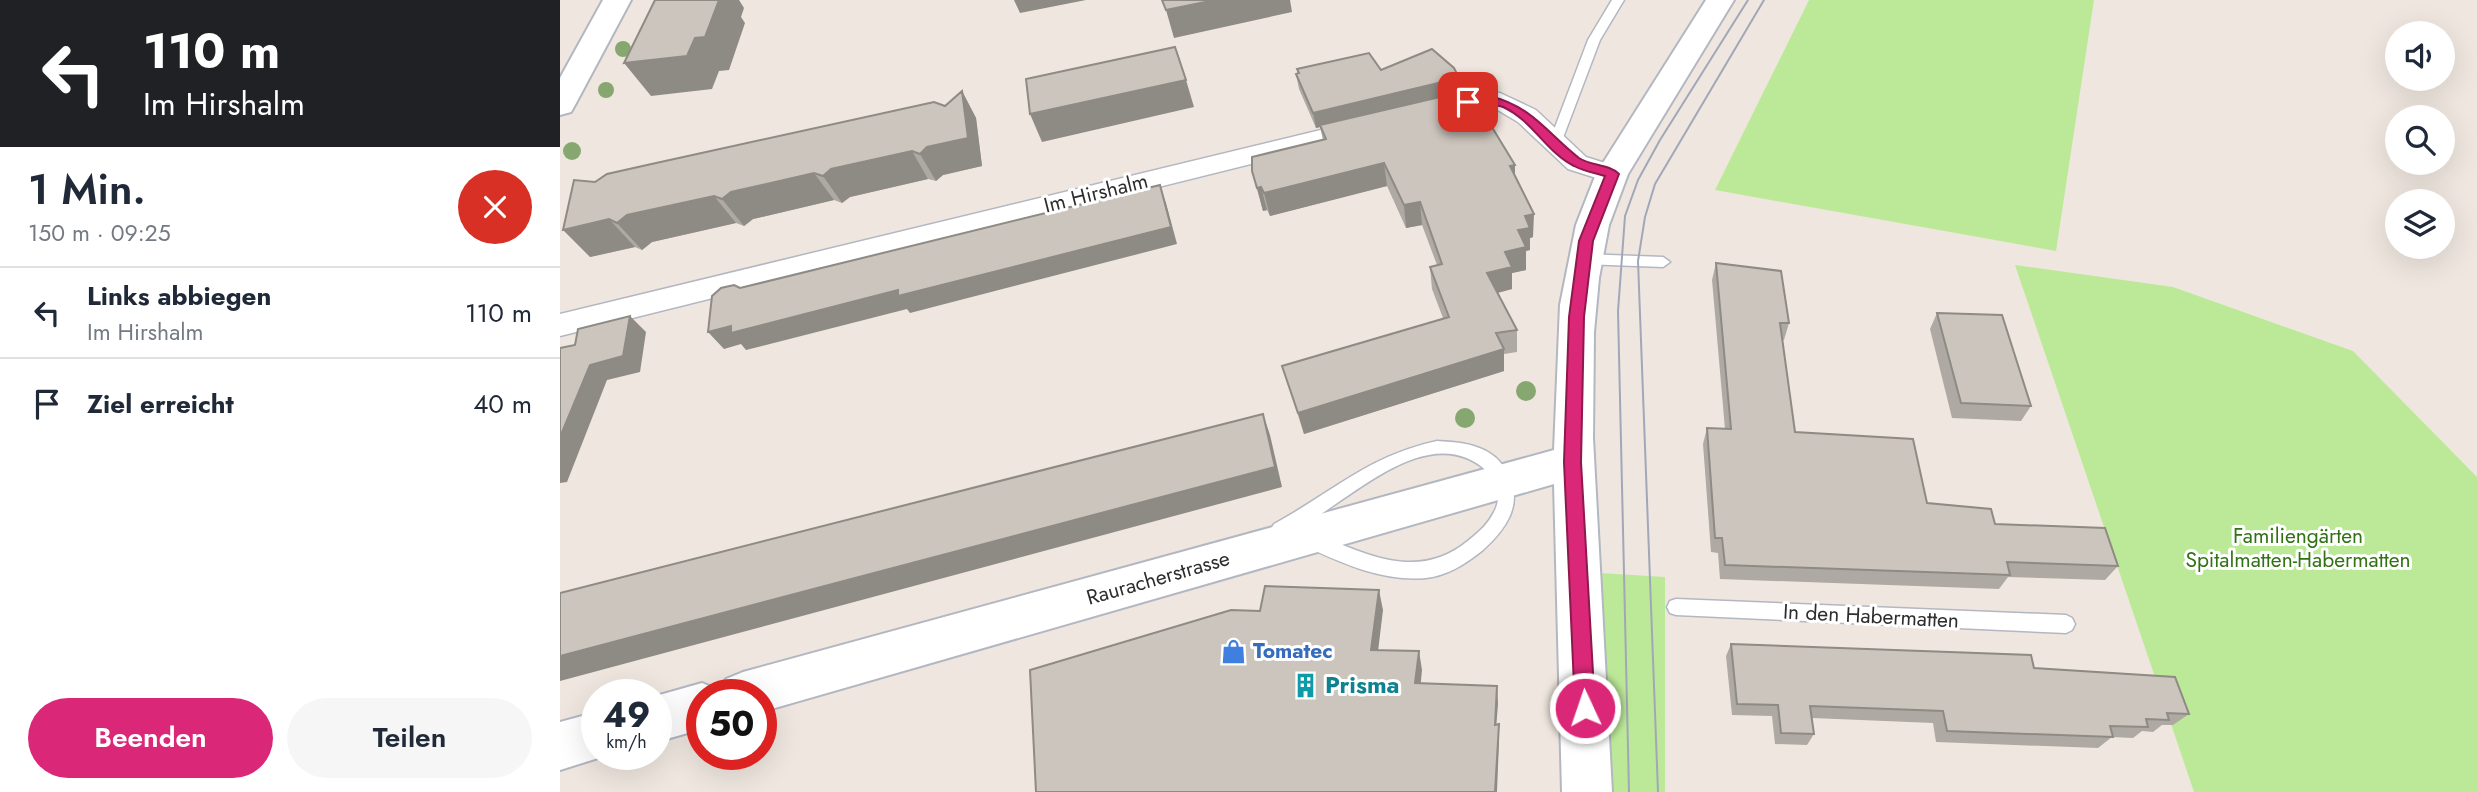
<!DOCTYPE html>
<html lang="de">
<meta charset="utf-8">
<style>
:root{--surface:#fff;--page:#f6f6f7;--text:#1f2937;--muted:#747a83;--line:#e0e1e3;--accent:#db2777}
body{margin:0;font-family:Jost,sans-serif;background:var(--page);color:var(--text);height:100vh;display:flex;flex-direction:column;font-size:26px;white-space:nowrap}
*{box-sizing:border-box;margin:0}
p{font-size:23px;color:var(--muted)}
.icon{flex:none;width:38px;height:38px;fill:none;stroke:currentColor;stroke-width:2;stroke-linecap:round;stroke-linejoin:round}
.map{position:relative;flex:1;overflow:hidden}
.drawer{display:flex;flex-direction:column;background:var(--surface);width:560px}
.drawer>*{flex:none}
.guide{background:#202124;color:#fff;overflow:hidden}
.buttons{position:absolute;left:1825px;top:21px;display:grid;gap:14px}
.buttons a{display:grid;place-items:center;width:70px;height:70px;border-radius:50%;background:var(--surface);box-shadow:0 7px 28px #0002;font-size:35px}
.speed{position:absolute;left:21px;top:679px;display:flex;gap:14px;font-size:35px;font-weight:700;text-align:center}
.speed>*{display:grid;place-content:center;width:91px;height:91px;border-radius:50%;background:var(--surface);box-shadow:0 7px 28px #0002;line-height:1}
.speed small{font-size:18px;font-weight:400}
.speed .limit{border:10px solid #d22;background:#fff;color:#111}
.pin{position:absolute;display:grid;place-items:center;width:60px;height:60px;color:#fff;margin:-30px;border-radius:14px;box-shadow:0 4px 10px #0006}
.me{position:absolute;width:77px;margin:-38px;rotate:357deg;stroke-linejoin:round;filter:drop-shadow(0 0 5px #0008)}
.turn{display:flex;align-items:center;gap:24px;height:147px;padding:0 28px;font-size:32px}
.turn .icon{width:91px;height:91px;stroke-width:2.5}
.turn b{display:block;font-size:49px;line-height:60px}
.round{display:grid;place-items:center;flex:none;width:74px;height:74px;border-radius:37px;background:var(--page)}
.summary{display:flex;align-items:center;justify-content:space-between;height:119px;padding:0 28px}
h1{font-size:42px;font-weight:600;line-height:52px}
.cta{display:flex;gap:14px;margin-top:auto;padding:14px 28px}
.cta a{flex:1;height:80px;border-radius:42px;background:var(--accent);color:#fff;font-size:28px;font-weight:600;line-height:80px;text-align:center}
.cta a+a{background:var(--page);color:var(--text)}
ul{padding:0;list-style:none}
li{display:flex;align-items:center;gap:21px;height:91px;padding:0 28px;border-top:2px solid var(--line)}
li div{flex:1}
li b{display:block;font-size:26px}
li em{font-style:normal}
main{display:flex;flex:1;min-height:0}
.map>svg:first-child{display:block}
</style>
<main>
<section class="drawer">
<div class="guide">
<div class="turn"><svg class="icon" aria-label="left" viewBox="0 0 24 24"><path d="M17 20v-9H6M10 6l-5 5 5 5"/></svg><div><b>110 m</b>Im Hirshalm</div></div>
</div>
<div class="summary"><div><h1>1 Min.</h1><p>150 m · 09:25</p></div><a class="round" style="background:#d93025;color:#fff"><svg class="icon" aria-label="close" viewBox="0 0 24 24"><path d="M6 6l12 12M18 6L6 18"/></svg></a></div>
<ul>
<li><svg class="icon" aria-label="left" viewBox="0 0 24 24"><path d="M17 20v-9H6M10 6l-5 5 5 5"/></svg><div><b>Links abbiegen</b><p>Im Hirshalm</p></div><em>110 m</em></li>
<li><svg class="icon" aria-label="arrive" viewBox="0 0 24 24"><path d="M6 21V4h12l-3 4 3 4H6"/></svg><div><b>Ziel erreicht</b></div><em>40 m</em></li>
</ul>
<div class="cta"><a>Beenden</a><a>Teilen</a></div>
</section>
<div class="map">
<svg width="1917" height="792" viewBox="0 0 1917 792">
<rect width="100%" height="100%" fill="#efe7df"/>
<!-- green -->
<path fill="#bce998" d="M1249,0h285l-38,251 -341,-61z
M1455,265l158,22 180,64 124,126v315h-283z
M1040,573l65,4v215h-54z"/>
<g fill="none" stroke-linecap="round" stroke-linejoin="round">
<defs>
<path id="lane" d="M1052,0h12l-24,40 -39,103 -1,3h-10l-1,-3 39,-103z
M1023,254l80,3 7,5 -7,5 -80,-3 -7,-5z
M877,441c18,1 35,2 51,11 10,6 17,15 21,24 14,30 -4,54 -26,74 -16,13 -36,26 -57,28 -43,4 -85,-15 -123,-33l-3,-5 3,-5 6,-3c55,20 108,52 160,8 11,-9 19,-16 25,-28 7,-12 5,-30 -5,-39 -64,-62 -150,42 -209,64l-6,-3 -3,-5 3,-5c59,-32 94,-68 163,-83z
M1116,599l390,16 6,3 3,6 -3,6 -6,3 -390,-18 -6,-2 -3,-6 3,-6z"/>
<path id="street" d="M940,93l36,17 50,47 35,11 4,6 -4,6 -9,3 -44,-14 -50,-47 -22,-13 -28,1 -32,8 -9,-2 -4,-6 4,-6 41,-10z
M802,120l9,2 4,6 -4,6 -811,202v-22z"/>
<path id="secondary" d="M43,0h28l-56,105 -4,7 -11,3v-37z
M1146,0h28l-106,174 -19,51 -10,53 -5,54 -1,106 19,354h-50l-8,-308 -793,228v-17h-59v34l-46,13v-46l46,-13 17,7 1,4 6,-15 17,-7 811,-222 6,-145 16,-80 20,-51z
M37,712v42h14l-51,16v-48z"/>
</defs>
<!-- lane casing -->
<use href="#lane" stroke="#b3b7c1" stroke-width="3"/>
<!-- street casing -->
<use href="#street" stroke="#b3b7c1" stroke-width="3"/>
<!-- secondary casing -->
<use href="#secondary" stroke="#b3b7c1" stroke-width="4"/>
<!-- lane -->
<use href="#lane" fill="#fff" fill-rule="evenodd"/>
<!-- street -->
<use href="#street" fill="#fff" fill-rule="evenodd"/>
<!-- secondary -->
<use href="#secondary" fill="#fff" fill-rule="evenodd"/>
<!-- tram -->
<path stroke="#a1a7b9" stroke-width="2" d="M1069,792l-11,-481 7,-95 13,-36 22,-40 88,-140
M1098,792l-20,-531 7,-44 10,-33 109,-184"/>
</g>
<!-- trees -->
<g fill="#87a770">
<circle cx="63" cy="49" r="8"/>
<circle cx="46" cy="90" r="8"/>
<circle cx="12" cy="151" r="9"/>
<circle cx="966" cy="391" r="10"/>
<circle cx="905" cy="418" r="10"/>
</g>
<!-- wall -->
<path fill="#afa9a3" d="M737,69l84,1 79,22 26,15v9l29,60 18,61 -3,1v12l-4,1v19l-14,3v16l-14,4 19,37v22l-13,2v17l-200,63 -22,-68 161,-48 -11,-29 -2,-22 7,-2 -15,-40 -16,3 -19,-42 -117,30 -3,-6 -4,1 -11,-40 71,-31 -3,-13 -4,1 -17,-39 -3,-15 2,-1z
M402,91l14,27 6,48 -39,9 -7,6 -8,-2 -78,18 -8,6 -8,-3 -81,19 -9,7 -8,-3 -84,19 -10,8 -7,-3 -45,10 5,-75 350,-76z
M1156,263l73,60 -5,17h-2l13,92 132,71 68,21 123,42 -13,14 -97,-3 -9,12 -279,-10 -2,-26 -7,-1 -8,-108 4,-16 18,1 -13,-149z
M1377,313l94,93 -10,15 -69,-3 -22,-89z
M1171,644l303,24 155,46 -16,11h-11l-9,7 -11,-1 -9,7 -21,-1 -14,11 -162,-6 -3,-19 -121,-5 2,16 -7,11 -32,-1 -3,-28 -40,-1 -6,-59z"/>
<!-- shaded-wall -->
<path fill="#8e8a84" d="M159,0h20l5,8 -3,9 4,6 -16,47 -10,1 -7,18 -61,7 -27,-33 71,-25z
M454,0h72l-66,13z
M655,0h75l2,12 -118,26 -8,-28z
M899,78l1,15 -144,35 -3,-15z
M626,80l8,27 -152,35 -12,-28z
M402,91l14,27 6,48 -39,9 -7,6 -16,-27z
M352,151l16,28 -78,18 -8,6 -19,-27 8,-7z
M824,163l3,23 -117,30 -6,-23z
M955,165v23l-5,-22z
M254,173l20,27 -81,19 -9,7 -22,-27 9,-7z
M600,185l6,18 11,41 -267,69 -3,-4 -161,41 -5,-6 -17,5 -16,-17z
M701,187l6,23 -4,1 -6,-23z
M154,196l22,27 -84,19 -10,8 -25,-27 10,-8z
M860,202l2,23 -16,3 -2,-23z
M974,214l-1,23 -3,1v12l-4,1v19l-14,3v16l-24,6 -1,-22 18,-21 13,-22 7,-14z
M49,219l26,28 -45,10 -27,-27z
M70,316l16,16 -6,40 -33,8 -40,102 -7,1v-46l30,-72z
M944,349v22l-200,63 -6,-21z
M703,414l7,21 12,52 -722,194v-25z
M819,590l4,20 -7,58 -5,-18z
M859,651l3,19 -3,31 -4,-18z
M937,686l1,18 -3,37v-16z
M939,724v17l-2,51h-2z"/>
<!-- building -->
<path fill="#cbc5bd" stroke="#8e8a84" stroke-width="2" d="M95,0h64l-14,37 -10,1 -8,18 -63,7z
M602,0h53l-49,10z
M615,47l11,33 -156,34 -4,-35z
M872,49l22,19 5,10 -146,35 -17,-39 3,-1 -2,-4 72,-16 12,17z
M910,90l8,14 8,3 -2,7 31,51 -5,1 24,48 -9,2 5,12 -12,2 8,17 -21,5 7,15 -25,6 30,57 -21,3 8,16 -206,64 -16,-47 167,-49 -19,-50 12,-3 -22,-62 -16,3 -20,-42 -120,30 -3,-6 -4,1 -5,-17v-14l74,-18 -6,-14z
M402,91l6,47 -41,9 -7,7 -8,-3 -81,18 -8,7 -9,-3 -83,19 -9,7 -8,-3 -87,19 -10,8 -8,-4 -46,11 11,-50 21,2 12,-8 40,-9 287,-63 11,4z
M600,185l11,42 -273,69v-6l-167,43v-7l-23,6 4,-36 9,-8 13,-3 6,3z
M1156,263l65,8 8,52h-9l15,109 118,7 14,64 64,6 4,15 110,4 13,38 -111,-4 3,13 -285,-10 -3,-27h-7l-8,-110 24,1z
M1377,313l65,2 29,91 -70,-3z
M70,316l-7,40 -33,9 -30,72v-89l15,-3 3,-16z
M703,414l12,53 -715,189v-63z
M705,586l114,4 -8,60 48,1 -4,32 82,3 -2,39 4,-1 -4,68h-459l-6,-122 201,-60 29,1z
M1171,644l300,11 3,13 141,9 14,37 -22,-1 2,7 -23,-1 2,8 -38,-1 3,11 -166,-6 -4,-20 -133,-5 4,28 -33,-1 -3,-28 -41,-1z"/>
<!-- route -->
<path fill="#db2777" stroke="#8e194d" stroke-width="2" d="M930,96c43,11 57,37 89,62 12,8 30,6 40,16l-26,67 -9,76 -3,145 14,246 -3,6 -7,3 -7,-3 -3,-6 -11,-246 5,-145 10,-76 26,-65c-10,-3 -22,-5 -31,-10 -27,-13 -42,-46 -71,-59 -13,-5 -32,4 -42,-5l7,-4z"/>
<!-- icons -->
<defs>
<symbol id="shop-bare" viewBox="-9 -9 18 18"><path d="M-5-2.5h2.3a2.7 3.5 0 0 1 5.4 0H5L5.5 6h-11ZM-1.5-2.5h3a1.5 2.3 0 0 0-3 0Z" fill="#3f7fe0" stroke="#fff" stroke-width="2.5" paint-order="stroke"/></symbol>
<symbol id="building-bare" viewBox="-9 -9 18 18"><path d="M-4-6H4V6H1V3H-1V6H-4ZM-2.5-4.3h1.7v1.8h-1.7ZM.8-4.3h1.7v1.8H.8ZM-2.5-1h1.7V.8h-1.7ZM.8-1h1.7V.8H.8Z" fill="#0f9aa8" stroke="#fff" stroke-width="2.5" paint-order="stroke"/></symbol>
</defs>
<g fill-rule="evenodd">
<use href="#shop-bare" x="656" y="634" width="35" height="35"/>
<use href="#building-bare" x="728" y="668" width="35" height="35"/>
</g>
<g text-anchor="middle" stroke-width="6" stroke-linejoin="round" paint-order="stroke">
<!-- street labels -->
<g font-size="21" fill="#2d2d2d" stroke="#fff">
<text transform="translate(536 193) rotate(-14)" y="7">Im Hirshalm</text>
<text transform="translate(598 578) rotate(-16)" y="7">Rauracherstrasse</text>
<text transform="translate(1311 616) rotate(3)" y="7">In den Habermatten</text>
</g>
<!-- park labels -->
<g font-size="21" fill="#327215" stroke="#fff">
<text x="1738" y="543">Familiengärten<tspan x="1738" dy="24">Spitalmatten-Habermatten</tspan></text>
</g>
<!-- shop labels -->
<g font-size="21" font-weight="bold" fill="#366cbe" stroke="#fff" text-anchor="start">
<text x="693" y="658">Tomatec</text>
</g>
<!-- near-culture labels -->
<g font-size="24" font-weight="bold" fill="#0d838f" stroke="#fff" text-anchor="start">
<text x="765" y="693">Prisma</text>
</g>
</g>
</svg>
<div class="buttons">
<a><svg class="icon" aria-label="sound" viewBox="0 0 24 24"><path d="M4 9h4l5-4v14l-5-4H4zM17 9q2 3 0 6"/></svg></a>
<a><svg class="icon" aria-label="search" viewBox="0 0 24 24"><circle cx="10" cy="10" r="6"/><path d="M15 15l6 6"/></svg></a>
<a><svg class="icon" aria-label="layers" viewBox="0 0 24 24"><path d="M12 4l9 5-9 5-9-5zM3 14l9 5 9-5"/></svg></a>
</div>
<div class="speed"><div>49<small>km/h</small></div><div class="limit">50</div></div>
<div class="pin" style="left:908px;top:102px;background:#d93025"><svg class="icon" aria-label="arrive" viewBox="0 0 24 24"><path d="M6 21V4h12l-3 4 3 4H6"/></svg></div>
<svg class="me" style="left:1025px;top:708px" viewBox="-20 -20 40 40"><circle r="17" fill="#db2777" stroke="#fff" stroke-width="3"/><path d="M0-11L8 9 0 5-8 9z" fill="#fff"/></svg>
</div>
</main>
